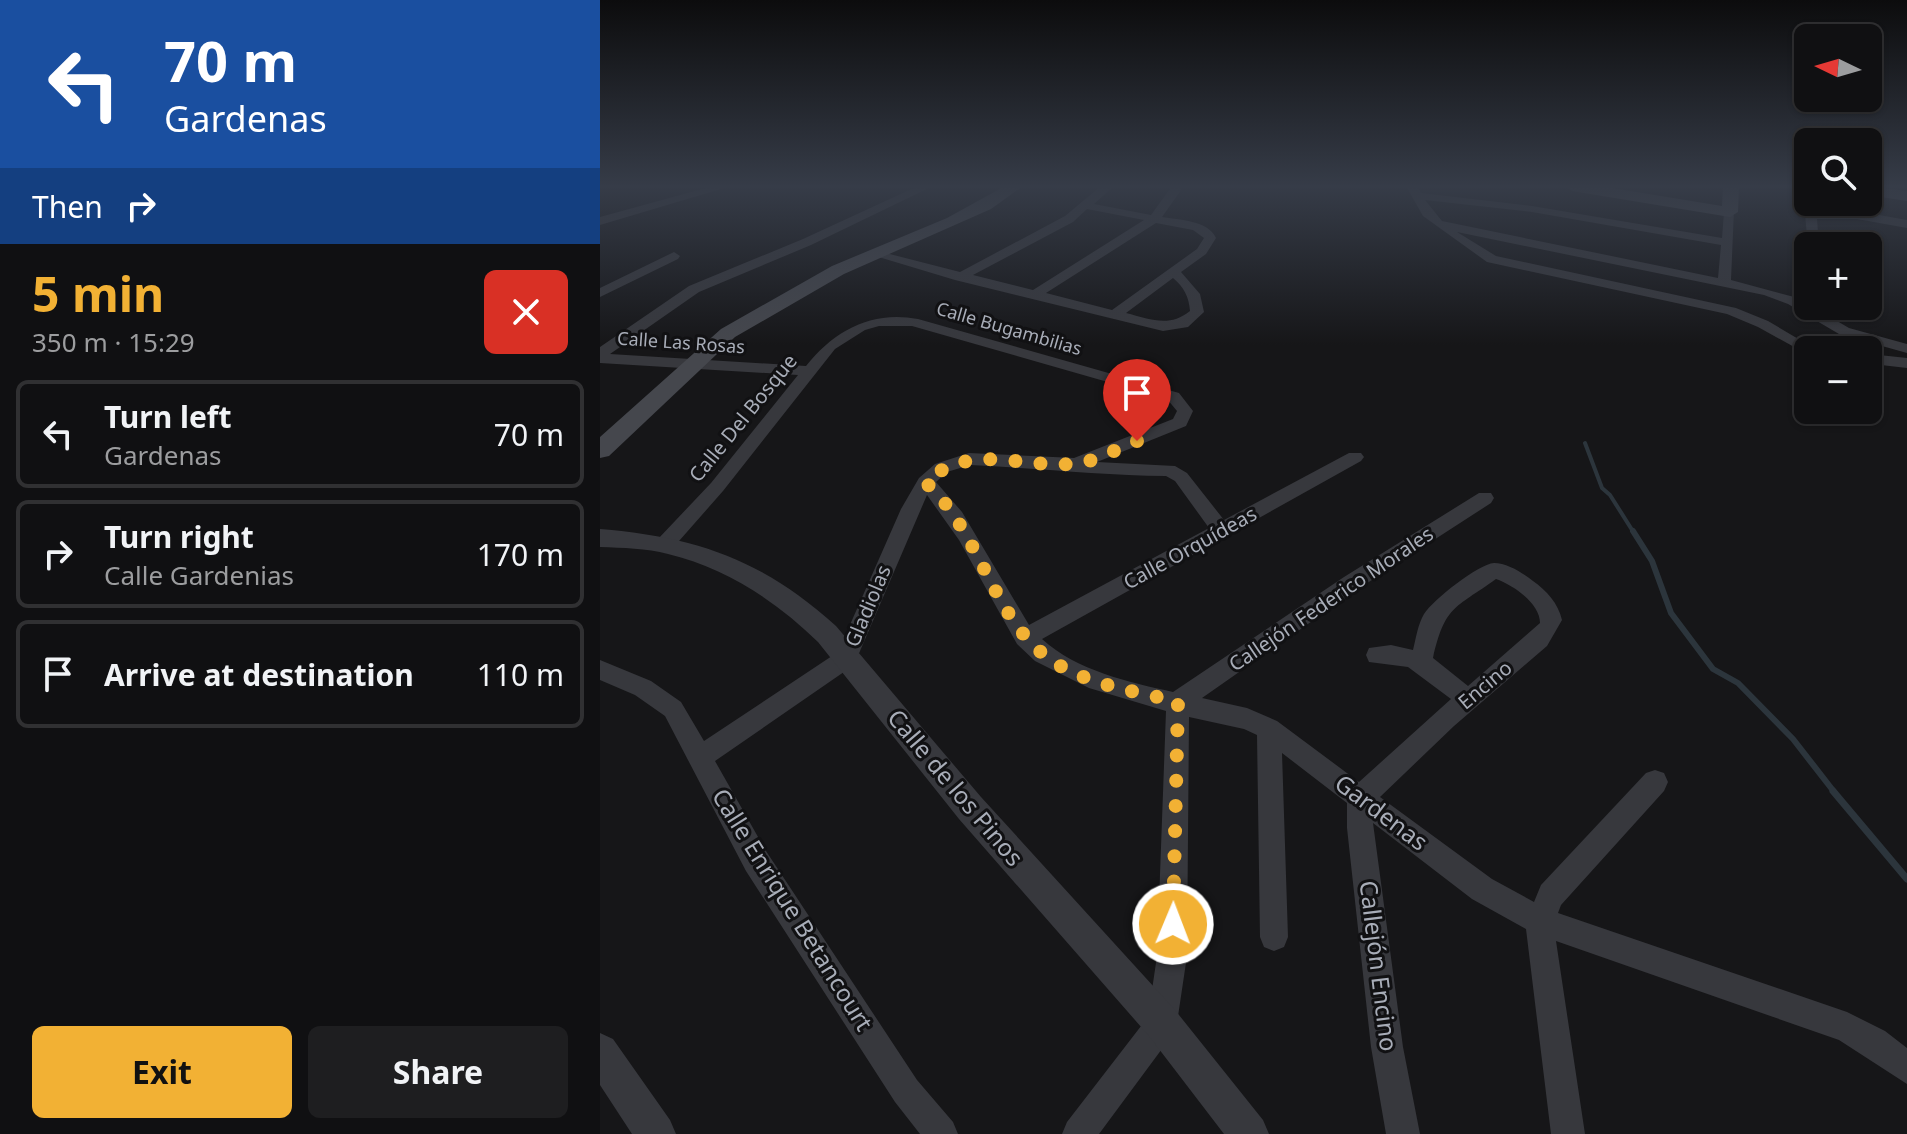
<!DOCTYPE html>
<meta charset="utf-8">
<style>
:root{--surface:#101012;--page:#1e1e20;--text:#f1f3f6;--muted:#9c9d9f;--line:#303032;--accent:#f2b134}
body{margin:0;font-family:"Noto Sans",sans-serif;background:var(--page);color:var(--text);height:100vh;display:flex;flex-direction:column;font-size:30px;white-space:nowrap}
*{box-sizing:border-box;margin:0}
p{font-size:26px;color:var(--muted)}
.icon{flex:none;width:44px;height:44px;fill:none;stroke:currentColor;stroke-width:2;stroke-linecap:round;stroke-linejoin:round}
.map{position:relative;flex:1;overflow:hidden}
.sheet{display:flex;flex-direction:column;background:var(--surface);width:600px}
.sheet>*{flex:none}
.hud{background:#1a4fa0;color:#fff;overflow:hidden}
.needle{width:52px;rotate:275deg}
.controls{position:absolute;left:1194px;top:24px;display:grid;gap:16px}
.controls a{display:grid;place-items:center;width:88px;height:88px;border-radius:12px;background:var(--surface);box-shadow:0 2px 6px #0004,0 0 0 2px var(--line);font-size:40px}
.pin{position:absolute;display:grid;place-items:center;width:68px;height:68px;color:#fff;margin:-82px -34px;border-radius:50% 50% 50% 0;rotate:-45deg;box-shadow:0 0 8px #0007}
.pin .icon{rotate:45deg}
.me{position:absolute;width:88px;margin:-44px;rotate:1deg;stroke-linejoin:round;filter:drop-shadow(0 0 6px #0008)}
.turn{display:flex;align-items:center;gap:28px;height:168px;padding:0 32px;font-size:36px}
.turn .icon{width:104px;height:104px;stroke-width:2.5}
.turn b{display:block;font-size:56px;line-height:68px}
.then{display:flex;align-items:center;height:76px;padding:0 32px;background:#0003;gap:16px;font-size:30px}
.round{display:grid;place-items:center;flex:none;width:84px;height:84px;border-radius:12px;background:var(--page)}
.overview{display:flex;align-items:center;justify-content:space-between;height:136px;padding:0 32px}
h1{font-size:48px;font-weight:700;line-height:60px;color:var(--accent)}
.primary-button{display:flex;gap:16px;margin-top:auto;padding:16px 32px}
.primary-button a{flex:1;height:92px;border-radius:12px;background:var(--accent);color:#111;font-size:32px;font-weight:700;line-height:92px;text-align:center}
.primary-button a+a{background:var(--page);color:var(--text)}
ul{padding:0;list-style:none}
li{display:flex;align-items:center;gap:24px;height:108px;margin:0 16px 12px;padding:0 16px;border:4px solid var(--line);border-radius:12px}
li div{flex:1}
li b{display:block;font-size:30px}
li em{font-style:normal}
main{display:flex;flex:1;min-height:0}
.map>svg:first-child{display:block}
</style>
<main>
<section class="sheet">
<div class="hud">
<div class="turn"><svg class="icon" aria-label="left" viewBox="0 0 24 24"><path d="M17 20v-9H6M10 6l-5 5 5 5"/></svg><div><b>70 m</b>Gardenas</div></div>
<div class="then">Then<svg class="icon" aria-label="right" viewBox="0 0 24 24"><path d="M7 20v-9h11M14 6l5 5-5 5"/></svg></div>
</div>
<div class="overview"><div><h1>5 min</h1><p>350 m · 15:29</p></div><a class="round" style="background:#d93025;color:#fff"><svg class="icon" aria-label="close" viewBox="0 0 24 24"><path d="M6 6l12 12M18 6L6 18"/></svg></a></div>
<ul>
<li><svg class="icon" aria-label="left" viewBox="0 0 24 24"><path d="M17 20v-9H6M10 6l-5 5 5 5"/></svg><div><b>Turn left</b><p>Gardenas</p></div><em>70 m</em></li>
<li><svg class="icon" aria-label="right" viewBox="0 0 24 24"><path d="M7 20v-9h11M14 6l5 5-5 5"/></svg><div><b>Turn right</b><p>Calle Gardenias</p></div><em>170 m</em></li>
<li><svg class="icon" aria-label="arrive" viewBox="0 0 24 24"><path d="M6 21V4h12l-3 4 3 4H6"/></svg><div><b>Arrive at destination</b></div><em>110 m</em></li>
</ul>
<div class="primary-button"><a>Exit</a><a>Share</a></div>
</section>
<div class="map">
<svg width="1307" height="1134" viewBox="0 0 1307 1134">
<rect width="100%" height="100%" fill="#161618"/>
<g fill="none" stroke-linecap="round" stroke-linejoin="round">
<!-- stream-far2 -->
<path stroke="#2c353c" stroke-width="4" d="M985,443l17,45 8,7 24,38"/>
<!-- stream-far1 -->
<path stroke="#2c353c" stroke-width="6" d="M1033,531l19,30 19,52 42,56 25,14 55,56 42,54"/>
<!-- stream -->
<path stroke="#2c353c" stroke-width="7" d="M1233,791l74,88"/>
<!-- minor -->
<path fill="#37383d" fill-rule="evenodd" d="M113,186h18l-131,39v-8z
M318,186h15l-122,59 -112,47 -89,62 196,12c28,-35 65,-56 112,-47l261,74 14,18 -7,15 -89,36 78,4 12,7 37,47 125,-67h12l3,4 -3,4 -319,178c35,32 87,43 131,53l171,-115 135,-84h12l3,5 -3,5 -133,86 -156,109 45,10 30,13 82,61 92,-83 -43,-32 -39,-5 -3,-7 3,-7 22,-3 22,5c3,-12 5,-26 11,-36 9,-14 54,-50 70,-51 13,0 29,10 39,18 14,10 25,22 29,39l-15,26 -93,80 -74,71 112,82 42,23 7,-17 105,-112 9,-3 9,3 4,9 -4,9 -103,114 -3,8 289,99 38,19 22,17v36l-68,-44 -283,-99 29,193h-34l-25,-205 -54,-30 -99,-76 30,224 17,87h-34l-15,-87 -24,-219v-25l-65,-50 6,184 -4,10 -10,4 -10,-4 -4,-10 -3,-202 -13,-6 -55,-12 -2,239 -10,67 -4,11 -74,100h-37l5,-12 81,-105 9,-61 9,-245 -77,-23 -54,-27 -18,-17 -58,-104 -32,-45 -73,170 -139,96 51,90 151,229 36,42 5,12h-38l-25,-32 -149,-231 -81,-155 -30,-21 -35,-15v-20l51,21 30,21 23,39 134,-89 63,-143 18,-31 16,-14 34,-11 105,5 99,-39 4,-8 -10,-12 -255,-73h-33l-14,4 -30,19 -112,142 -51,58h-14l-3,-5 3,-5 53,-56 87,-108 -198,-12v-16l89,-61 114,-47zM370,465c65,3 130,10 196,11l9,5 34,47 -180,97 -67,-113 -26,-30 11,-10zM896,579c17,6 44,24 44,44l-72,63 -35,-28c12,-52 21,-49 63,-79z
M501,186h13l-20,18 57,11 21,-29h12l-22,31c17,3 46,3 54,21l-10,16 -25,18 19,22 4,18 -16,15 -25,4 -208,-51 -83,-25 6,-4 82,21 105,-56zM487,209l57,11 -111,70 -60,-15 100,-53zM556,223l37,7 11,8 -7,11 -85,61 -66,-17zM573,278c11,9 16,19 17,33 -21,17 -40,8 -64,2z
M806,186h12l3,7 111,13 190,32 2,-26 10,-2 -3,70 67,18 51,30 58,16v9l-68,-19 -51,-30 -24,-9 -307,-63 39,24 240,52 32,13 49,29 -12,3 -47,-26 -31,-13 -240,-52 -64,-46zM825,200l107,12 189,33 -3,33 -276,-57z
M1208,199v3h8l1,10 40,-1 50,9v8l-50,-9h-40l2,27 -11,2 -4,-46z
M74,252l6,4 -2,3 -78,38v-9z
M1279,355l28,3v10l-26,-3 -13,5v-11z"/>
<!-- tertiary -->
<path fill="#37383d" fill-rule="evenodd" d="M0,529c97,8 163,31 236,97l145,171 194,213 88,110 6,14h-45l-75,-98 -190,-217 -141,-177c-42,-41 -92,-74 -150,-88 -22,-6 -45,-6 -68,-7z
M0,1033l13,6 57,81 6,14h-44l-32,-49z"/>
<!-- secondary -->
<path fill="#45474d" fill-rule="evenodd" d="M405,186h18l-32,23 -147,65 -109,63 -126,119 -9,2v-21l121,-108 111,-63 115,-48z
M964,186h36l122,20 1,-20h16l-1,26 -8,5 -158,-26z
M1268,186l39,5v10l-39,-6z"/>
</g>
<!-- sky -->
<linearGradient id="sky" x2="0" y2="1"><stop stop-color="#0c0c0d"/><stop offset="0.54" stop-color="#363c48"/><stop offset="1" stop-color="#363c48" stop-opacity="0"/></linearGradient>
<rect width="1307" height="345" fill="url(#sky)"/>
<g fill="none" stroke-linecap="round" stroke-linejoin="round">
<!-- route -->
<path stroke="#f2b134" stroke-width="14" stroke-dasharray="0 25.2" d="M537,441c-19,7 -44,22 -64,23 -54,4 -102,-22 -148,18 55,48 67,137 126,178 36,25 85,31 127,42l-5,222"/>
</g>
<g text-anchor="middle" stroke-width="6" stroke-linejoin="round" paint-order="stroke">
<!-- far-street labels -->
<g font-size="18" fill="#a8adb8" stroke="#111113">
<text transform="translate(409 329) rotate(16)" y="6">Calle Bugambilias</text>
<text transform="translate(81 343) rotate(4)" y="6">Calle Las Rosas</text>
</g>
<!-- street labels -->
<g font-size="20" fill="#a8adb8" stroke="#111113">
<text transform="translate(143 418) rotate(-51)" y="7">Calle Del Bosque</text>
<text transform="translate(590 548) rotate(-29)" y="7">Calle Orquídeas</text>
<text transform="translate(731 599) rotate(-34)" y="7">Callejón Federico Morales</text>
<text transform="translate(268 606) rotate(-67)" y="7">Gladiolas</text>
<text transform="translate(885 685) rotate(-40)" y="7">Encino</text>
</g>
<!-- near-street labels -->
<g font-size="24" fill="#a8adb8" stroke="#111113">
<text transform="translate(355 788) rotate(50)" y="8">Calle de los Pinos</text>
<text transform="translate(781 813) rotate(37)" y="8">Gardenas</text>
<text transform="translate(192 910) rotate(58)" y="8">Calle Enrique Betancourt</text>
<text transform="translate(778 966) rotate(83)" y="8">Callejón Encino</text>
</g>
</g>
</svg>
<div class="controls">
<a><svg class="needle" viewBox="-14 -14 28 28"><path d="M0-13l5 13h-10z" fill="#e53935"/><path d="M0 13l5-13h-10z" fill="#9c9d9f"/></svg></a>
<a><svg class="icon" aria-label="search" viewBox="0 0 24 24"><circle cx="10" cy="10" r="6"/><path d="M15 15l6 6"/></svg></a>
<a>+</a>
<a>−</a>
</div>
<div class="pin" style="left:537px;top:441px;background:#d93025"><svg class="icon" aria-label="arrive" viewBox="0 0 24 24"><path d="M6 21V4h12l-3 4 3 4H6"/></svg></div>
<svg class="me" style="left:573px;top:924px" viewBox="-20 -20 40 40"><circle r="17" fill="#f2b134" stroke="#fff" stroke-width="3"/><path d="M0-11L8 9 0 5-8 9z" fill="#fff"/></svg>
</div>
</main>
